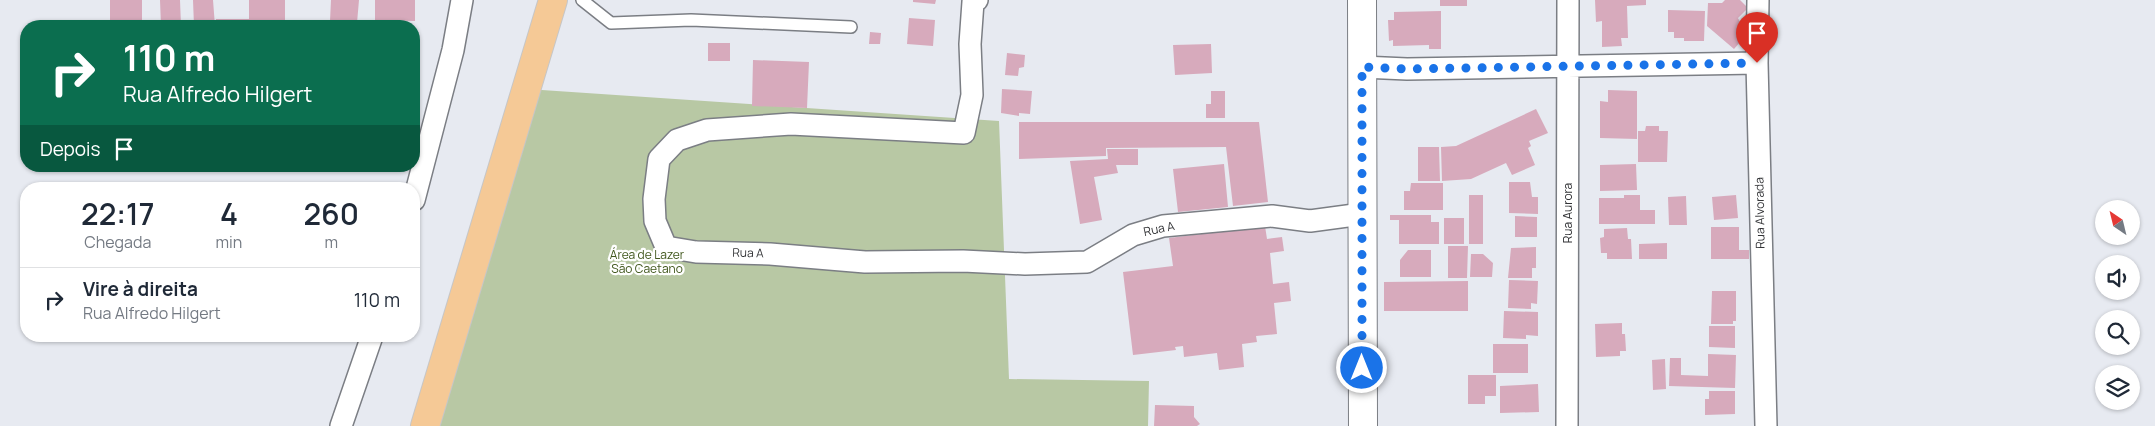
<!DOCTYPE html>
<html lang="pt">
<meta charset="utf-8">
<style>
:root{--surface:#fff;--page:#f6f6f7;--text:#1f2937;--muted:#747a83;--line:#e0e1e3}
body{margin:0;font-family:Manrope,sans-serif;background:var(--page);color:var(--text);height:100vh;display:flex;flex-direction:column;font-size:19px;white-space:nowrap}
*{box-sizing:border-box;margin:0}
p{font-size:16px;color:var(--muted)}
.icon{flex:none;width:28px;height:28px;fill:none;stroke:currentColor;stroke-width:2;stroke-linecap:round;stroke-linejoin:round}
.map{position:relative;flex:1;overflow:hidden}
.side{position:absolute;left:20px;top:182px;width:400px;height:160px;display:flex;flex-direction:column;background:var(--surface);border-radius:20px;box-shadow:0 1px 4px #0004}
.side>*{flex:none}
.guide{position:absolute;left:20px;top:20px;width:400px;height:152px;border-radius:20px;box-shadow:0 1px 4px #0004;background:#0b6e4f;color:#fff;overflow:hidden}
.needle{width:32px;rotate:325deg}
.fabs{position:absolute;left:2095px;top:200px;display:grid;gap:10px}
.fabs a{display:grid;place-items:center;width:45px;height:45px;border-radius:50%;background:var(--surface);box-shadow:0 1px 4px #0004;font-size:25px}
.pin{position:absolute;display:grid;place-items:center;width:42px;height:42px;color:#fff;margin:-51px -21px;border-radius:50% 50% 50% 0;rotate:-45deg;box-shadow:0 0 5px #0007}
.pin .icon{rotate:45deg}
.me{position:absolute;width:55px;margin:-28px;rotate:0deg;stroke-linejoin:round;filter:drop-shadow(0 0 4px #0008)}
.turn{display:flex;align-items:center;gap:18px;height:105px;padding:0 20px;font-size:22px}
.turn .icon{width:65px;height:65px;stroke-width:2.5}
.turn b{display:block;font-size:35px;line-height:42px}
.then{display:flex;align-items:center;height:48px;padding:0 20px;background:#0003;gap:10px;font-size:19px}
.eta{display:flex;justify-content:space-evenly;align-items:center;height:85px;text-align:center}
.eta b{font-size:30px;font-weight:600;line-height:35px}
ul{padding:0;list-style:none}
li{display:flex;align-items:center;gap:15px;height:65px;padding:0 20px;border-top:1px solid var(--line)}
li div{flex:1}
li b{display:block;font-size:19px}
li em{font-style:normal}
.map>svg:first-child{display:block}
</style>
<div class="map">
<svg width="2155" height="426" viewBox="0 0 2155 426">
<rect width="100%" height="100%" fill="#e7eaf1"/>
<!-- green -->
<path fill="#b8c8a4" d="M527,89l472,32 10,258 140,2 -1,45h-723z"/>
<!-- building -->
<path fill="#d7aabc" d="M110,0h32v26h-32z
M160,0h20l1,26h-20z
M193,0h20l2,26h-21z
M249,0h36v26h-69v-7h33z
M331,0h28l-2,23 -27,-2z
M375,0h40v21l-40,-1z
M913,0h23l-1,4 -22,-2z
M1440,0h27v6h-27z
M1595,0h51v5l-19,1 1,32h-7l1,8 -20,1v-26l-6,1z
M1725,0h15l8,8 -10,10 5,10 -4,8 3,4 -8,9 -27,-23 1,-23h14z
M1668,10l37,1 -1,30h-20v-3h-10v-6h-6z
M1441,11v38h-12v-4l-36,1v-6l-4,1 -1,-21h6v-8z
M909,18l26,2 -2,26 -26,-2z
M870,32l11,1 -1,11h-11z
M708,43h22v18h-22z
M1211,44l1,29 -37,2 -2,-30z
M1007,53l18,2 -1,12 -5,1 -1,8 -13,-1z
M753,60l56,2 -2,46 -55,-2z
M1002,89l30,2 -2,23 -11,-1v3l-18,-3z
M1608,90l29,1v48l-37,-1v-37l8,1z
M1211,91h14v27h-19v-14h5z
M1536,109l12,24 -19,8 2,5 -3,2 7,17 -23,10 -6,-12 -35,16 -29,2 -1,-34 15,-1z
M1019,122h240l9,80 -35,4 -7,-59 -120,1v8l-87,3z
M1646,126h13v5h9l-1,31h-29v-31h7z
M1418,147h21l1,34h-22z
M1107,149h31v16h-22l2,8 -24,4 8,43 -22,4 -10,-63 38,-2z
M1224,164l4,43 -50,5 -5,-43z
M1636,164l1,26 -37,1v-26z
M1509,182h21l2,15h6v17l-29,-1z
M1411,183h32v27h-39v-19h6z
M1469,195h14v49h-14z
M1624,195h16v15h15v14h-56v-26h25z
M1736,195l2,23 -24,2 -2,-23z
M1686,196l1,29h-18l-1,-28z
M1390,215h41v7h8v22h-40v-24h-9z
M1515,216l22,1v20h-22z
M1444,218h20v26h-20z
M1265,226l2,13 15,-2 2,14 -14,2 3,31 16,-2 2,19 -17,2 3,31 -21,2 1,6 -15,2 2,23 -25,3 -2,-17 -33,4 -1,-11 -8,1 1,3 -43,5 -10,-83 50,-6 -4,-28z
M1711,227h28v23h10v9h-38z
M1627,228l1,11h3l1,20h-25v-6h-6l-1,-15 4,-1v-8z
M1667,243v16h-28v-15z
M1448,246h20l-1,32h-19z
M1536,247v21h-4v10h-24l3,-30z
M1408,250h23v27h-31v-17z
M1471,254h12l10,9 -1,14h-22z
M1509,280l29,1 -1,23 -6,-1v6l-23,-1z
M1468,281v30h-84v-29z
M1712,291h24v30h-3v3h-22z
M1504,311l34,1v24l-12,-1v4l-23,-1z
M1622,323v11h3l1,17h-6v5l-24,1 -1,-33z
M1709,326h26v22l-26,-1z
M1493,344h35v29h-35z
M1708,354l28,1 -1,33 -66,-2 1,-28h11v17l27,1z
M1665,359l1,30 -13,1 -1,-30z
M1468,375h28v21h-11v8h-17z
M1538,384l1,28 -39,1v-27z
M1709,391h26v23l-30,1v-16h4z
M1155,405l39,1v11l6,7 -3,2h-43z"/>
<g fill="none" stroke-linecap="round" stroke-linejoin="round">
<defs>
<path id="service" d="M582,0l29,23 80,-3 160,7"/>
<path id="minor" d="M977,0l-4,2 -3,42 2,51 -8,38 -173,-9 -84,6 -30,10 -18,19 -5,40 1,22 11,26 30,5 74,2 95,8 98,-1 62,3 62,-2 46,-27 30,-9 109,-10 38,5 52,-7
M1758,0l-1,63 9,363
M1362,67l45,2 350,-6
M414,200l39,-150 9,-50
M341,426l31,-90
M1567,426l1,-426"/>
<path id="secondary" d="M1362,0l1,426"/>
<path id="primary" d="M425,426l128,-426"/>
</defs>
<!-- service casing -->
<use href="#service" stroke="#7b7e84" stroke-width="14"/>
<!-- minor casing -->
<use href="#minor" stroke="#7b7e84" stroke-width="24"/>
<!-- secondary casing -->
<use href="#secondary" stroke="#7b7e84" stroke-width="30"/>
<!-- primary casing -->
<use href="#primary" stroke="#c6c6c7" stroke-width="30"/>
<!-- service -->
<use href="#service" stroke="#fff" stroke-width="11"/>
<!-- minor -->
<use href="#minor" stroke="#fff" stroke-width="21"/>
<!-- secondary -->
<use href="#secondary" stroke="#fff" stroke-width="28"/>
<!-- primary -->
<use href="#primary" stroke="#f5c996" stroke-width="28"/>
</g>
<g fill="none" stroke-linecap="round" stroke-linejoin="round">
<!-- route -->
<path stroke="#1a73e8" stroke-width="9" stroke-dasharray="0 16.2" d="M1362,368v-301l45,2 350,-6"/>
</g>
<g text-anchor="middle" stroke-width="4.5" stroke-linejoin="round" paint-order="stroke">
<!-- street labels -->
<g font-size="12" fill="#323336" stroke="#fff">
<text transform="translate(1568 213) rotate(-90)" y="4">Rua Aurora</text>
<text transform="translate(1760 213) rotate(-91)" y="4">Rua Alvorada</text>
<text transform="translate(1159 229) rotate(-12)" y="4">Rua A</text>
<text transform="translate(748 253) rotate(1)" y="4">Rua A</text>
</g>
<!-- park labels -->
<g font-size="12" fill="#42581e" stroke="#fff">
<text x="647" y="259">Área de Lazer<tspan x="647" dy="14">São Caetano</tspan></text>
</g>
</g>
</svg>
<div class="fabs">
<a><svg class="needle" viewBox="-14 -14 28 28"><path d="M0-13l5 13h-10z" fill="#e53935"/><path d="M0 13l5-13h-10z" fill="#747a83"/></svg></a>
<a><svg class="icon" aria-label="sound" viewBox="0 0 24 24"><path d="M4 9h4l5-4v14l-5-4H4zM17 9q2 3 0 6"/></svg></a>
<a><svg class="icon" aria-label="search" viewBox="0 0 24 24"><circle cx="10" cy="10" r="6"/><path d="M15 15l6 6"/></svg></a>
<a><svg class="icon" aria-label="layers" viewBox="0 0 24 24"><path d="M12 4l9 5-9 5-9-5zM3 14l9 5 9-5"/></svg></a>
</div>
<div class="pin" style="left:1757px;top:63px;background:#d93025"><svg class="icon" aria-label="arrive" viewBox="0 0 24 24"><path d="M6 21V4h12l-3 4 3 4H6"/></svg></div>
<svg class="me" style="left:1362px;top:368px" viewBox="-20 -20 40 40"><circle r="17" fill="#1a73e8" stroke="#fff" stroke-width="3"/><path d="M0-11L8 9 0 5-8 9z" fill="#fff"/></svg>
<div class="guide">
<div class="turn"><svg class="icon" aria-label="right" viewBox="0 0 24 24"><path d="M7 20v-9h11M14 6l5 5-5 5"/></svg><div><b>110 m</b>Rua Alfredo Hilgert</div></div>
<div class="then">Depois<svg class="icon" aria-label="arrive" viewBox="0 0 24 24"><path d="M6 21V4h12l-3 4 3 4H6"/></svg></div>
</div>
<section class="side">
<div class="eta">
<div><b>22:17</b><p>Chegada</p></div>
<div><b>4</b><p>min</p></div>
<div><b>260</b><p>m</p></div>
</div>
<ul>
<li><svg class="icon" aria-label="right" viewBox="0 0 24 24"><path d="M7 20v-9h11M14 6l5 5-5 5"/></svg><div><b>Vire à direita</b><p>Rua Alfredo Hilgert</p></div><em>110 m</em></li>
</ul>
</section>
</div>
